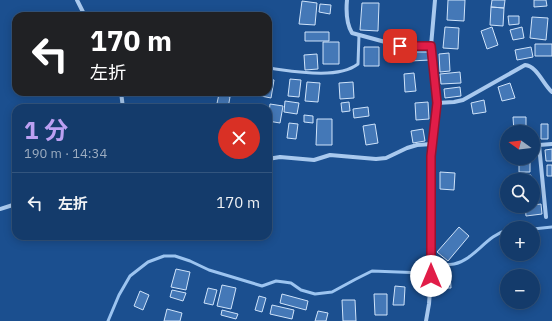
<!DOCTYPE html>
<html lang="ja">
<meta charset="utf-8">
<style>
:root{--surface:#143b6b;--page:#1d4271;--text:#f1f3f6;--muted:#9dadc1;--line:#33557e;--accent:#bca0f2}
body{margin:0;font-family:"IBM Plex Sans","Noto Sans JP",sans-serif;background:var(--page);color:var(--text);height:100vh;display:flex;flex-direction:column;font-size:15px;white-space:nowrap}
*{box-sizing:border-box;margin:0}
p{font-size:13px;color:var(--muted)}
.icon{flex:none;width:22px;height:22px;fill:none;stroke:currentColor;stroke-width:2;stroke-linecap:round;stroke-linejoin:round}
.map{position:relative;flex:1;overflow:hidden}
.drawer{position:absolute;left:12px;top:104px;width:260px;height:136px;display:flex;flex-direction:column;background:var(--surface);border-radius:12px;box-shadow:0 2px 10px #0003,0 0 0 1px var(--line)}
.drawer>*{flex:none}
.banner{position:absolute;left:12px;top:12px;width:260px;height:84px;border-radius:12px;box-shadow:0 2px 10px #0003,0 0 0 1px var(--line);background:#202124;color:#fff;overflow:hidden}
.needle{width:26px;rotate:285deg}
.tools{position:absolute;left:500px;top:125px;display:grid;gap:8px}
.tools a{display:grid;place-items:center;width:40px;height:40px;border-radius:50%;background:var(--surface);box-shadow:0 2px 10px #0003,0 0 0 1px var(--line);font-size:20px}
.pin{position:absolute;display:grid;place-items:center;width:34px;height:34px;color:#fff;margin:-17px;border-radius:8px;box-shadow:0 2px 6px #0006}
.me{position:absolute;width:44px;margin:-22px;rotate:0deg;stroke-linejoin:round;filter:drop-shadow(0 0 3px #0008)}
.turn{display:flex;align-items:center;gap:14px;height:84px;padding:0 12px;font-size:18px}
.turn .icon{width:52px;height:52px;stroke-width:2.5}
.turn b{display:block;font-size:28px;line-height:34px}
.round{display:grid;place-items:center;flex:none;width:42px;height:42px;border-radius:21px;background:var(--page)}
.headline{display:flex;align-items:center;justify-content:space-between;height:68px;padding:0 12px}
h1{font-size:24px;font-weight:700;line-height:30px;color:var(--accent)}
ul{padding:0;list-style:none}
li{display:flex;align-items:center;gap:12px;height:60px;padding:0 12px;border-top:1px solid var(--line)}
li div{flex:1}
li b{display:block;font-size:15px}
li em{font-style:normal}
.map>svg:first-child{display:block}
</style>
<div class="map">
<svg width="552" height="321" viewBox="0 0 552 321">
<rect width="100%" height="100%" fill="#1b4f8f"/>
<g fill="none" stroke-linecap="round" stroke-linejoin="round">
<!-- stream -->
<path stroke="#9cc4f0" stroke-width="3" d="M533,229l19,-2
M441,264c4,0 9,1 13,0 20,-4 32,-28 53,-34
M108,321l11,-26 11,-19 18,-14 16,-6h11l15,5 19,9 53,16 14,-5 8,1 7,1 10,7 14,4 17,-2 24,-13 16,-8 52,2"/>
</g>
<!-- building -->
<path fill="#4478b7" stroke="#cfe3fa" d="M448,0h17l-1,21 -17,-1z
M492,0h13l-1,8 -13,-1z
M534,0h12l1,6 -13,1z
M302,1l15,2 -2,22 -16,-1z
M362,3h17l-1,28 -18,-1z
M320,4l11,1 -1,9 -11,-2z
M491,7l13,1 -1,18 -13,-1z
M508,16h11v8l-10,1z
M532,17l16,1 -2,22 -16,-2z
M445,27l14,1 -1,21 -15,-1z
M492,27l6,18 -11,4 -6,-18z
M522,27l2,11 -11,2 -3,-10z
M390,31l18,4 -1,9 -19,-4z
M305,32h24v9h-24z
M323,42h16v22h-16z
M535,44h17v12h-17z
M364,47h15v19h-15z
M386,47l14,3 -2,8 -14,-3z
M531,47l2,10 -16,3 -2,-10z
M410,52h20v8l-20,1z
M449,53l1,18 -10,1 -1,-18z
M317,54l1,15 -13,1 -1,-15z
M460,72l1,11 -20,1 -1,-10z
M414,73l2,18 -11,1 -1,-18z
M268,79l6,1 -3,18 -15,-3v-3h12z
M290,79l11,1 -2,17 -11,-1z
M307,82l13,1 -2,19 -13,-1z
M353,82l1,16 -14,1 -1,-16z
M510,83l5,15 -13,3 -4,-14z
M460,87l1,9 -16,2 -1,-9z
M219,94l11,3 -2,11h-12z
M484,100l2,12 -13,2 -2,-11z
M285,101l14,2 -2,11 -13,-2z
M349,102l1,9 -8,1 -1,-9z
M428,102l1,17 -13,1 -1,-17z
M270,104l13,2 -3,17 -12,-2z
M368,107l1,9 -15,2 -1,-9z
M304,115l9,1v7l-9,-1z
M513,117h13v15h-12z
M317,119h15v26h-16z
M289,123l9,1 -2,15 -9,-1z
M375,124l3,19 -12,2 -3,-19z
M541,124h7v15h-7z
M423,129l2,12 -12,2 -2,-12z
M552,149v12h-6l-1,-11z
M530,161v11h-11v-10z
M547,165h5v11h-5z
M440,172l15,1 -1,17 -14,-1z
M519,175h12v5h-12z
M541,204l1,10 -16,2 -1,-10z
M459,227l10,9 -21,25 -11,-9z
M176,269l14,3 -4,18 -15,-3z
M436,272h14l1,16h-14z
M222,285l14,3 -5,21 -14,-3z
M395,286l10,1 -1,18h-11z
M208,288l9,2 -4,15 -9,-2z
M172,290l14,3 -3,8 -13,-4z
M140,291l9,4 -6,15 -9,-4z
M282,294l26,7 -2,9 -26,-7z
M374,294h13v21h-12z
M259,296l7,2 -4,14 -7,-2z
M342,300h13l1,21h-13z
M272,305l22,5 -2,9 -22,-5z
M167,309l15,4 -2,8h-16z
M222,310l16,4 -2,5 -15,-4z
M318,311l10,2 -2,8h-11z"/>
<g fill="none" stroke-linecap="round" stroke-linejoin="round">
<!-- lane -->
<path stroke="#a9c9ee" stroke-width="3" d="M268,68c25,3 69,12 90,-4l1,-29"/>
<!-- street -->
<path stroke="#a9c9ee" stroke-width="4" d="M77,0l8,16
M347,0c-1,11 -1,23 5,33l48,13h31
M121,92l2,16
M437,103l17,-1 9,-2 62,-35c12,1 18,19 27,27
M268,159l12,-2 34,3 16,-5 46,4 10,-1 21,-10 10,-3 15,-1
M0,209l16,-5
M546,217l-7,-72 13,-1
M426,321l3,-17 2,-28v-120l6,-53 -6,-57 4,-46"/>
</g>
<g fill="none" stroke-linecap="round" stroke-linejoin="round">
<defs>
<path id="route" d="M400,46h31l6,57 -6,53v120"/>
</defs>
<!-- route casing -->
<use href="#route" stroke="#92132f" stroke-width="10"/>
<!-- route -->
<use href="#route" stroke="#e11d48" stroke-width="7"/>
</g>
</svg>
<div class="tools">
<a><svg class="needle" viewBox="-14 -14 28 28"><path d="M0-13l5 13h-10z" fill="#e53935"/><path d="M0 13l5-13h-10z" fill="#9dadc1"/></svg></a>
<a><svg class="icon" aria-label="search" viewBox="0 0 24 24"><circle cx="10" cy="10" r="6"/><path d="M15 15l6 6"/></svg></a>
<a>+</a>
<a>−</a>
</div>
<div class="pin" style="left:400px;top:46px;background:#d93025"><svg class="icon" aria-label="arrive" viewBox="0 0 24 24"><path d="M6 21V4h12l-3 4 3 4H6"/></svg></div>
<svg class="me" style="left:431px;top:276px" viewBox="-20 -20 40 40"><circle r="19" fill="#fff"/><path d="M0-13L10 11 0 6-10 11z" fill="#e11d48"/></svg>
<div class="banner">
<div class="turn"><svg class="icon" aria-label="left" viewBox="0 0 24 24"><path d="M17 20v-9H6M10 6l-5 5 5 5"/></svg><div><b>170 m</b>左折</div></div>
</div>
<section class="drawer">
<div class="headline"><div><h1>1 分</h1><p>190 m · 14:34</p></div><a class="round" style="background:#d93025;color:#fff"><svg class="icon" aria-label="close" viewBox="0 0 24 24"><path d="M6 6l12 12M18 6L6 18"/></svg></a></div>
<ul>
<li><svg class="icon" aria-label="left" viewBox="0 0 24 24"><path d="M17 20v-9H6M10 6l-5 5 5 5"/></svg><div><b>左折</b></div><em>170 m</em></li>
</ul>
</section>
</div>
